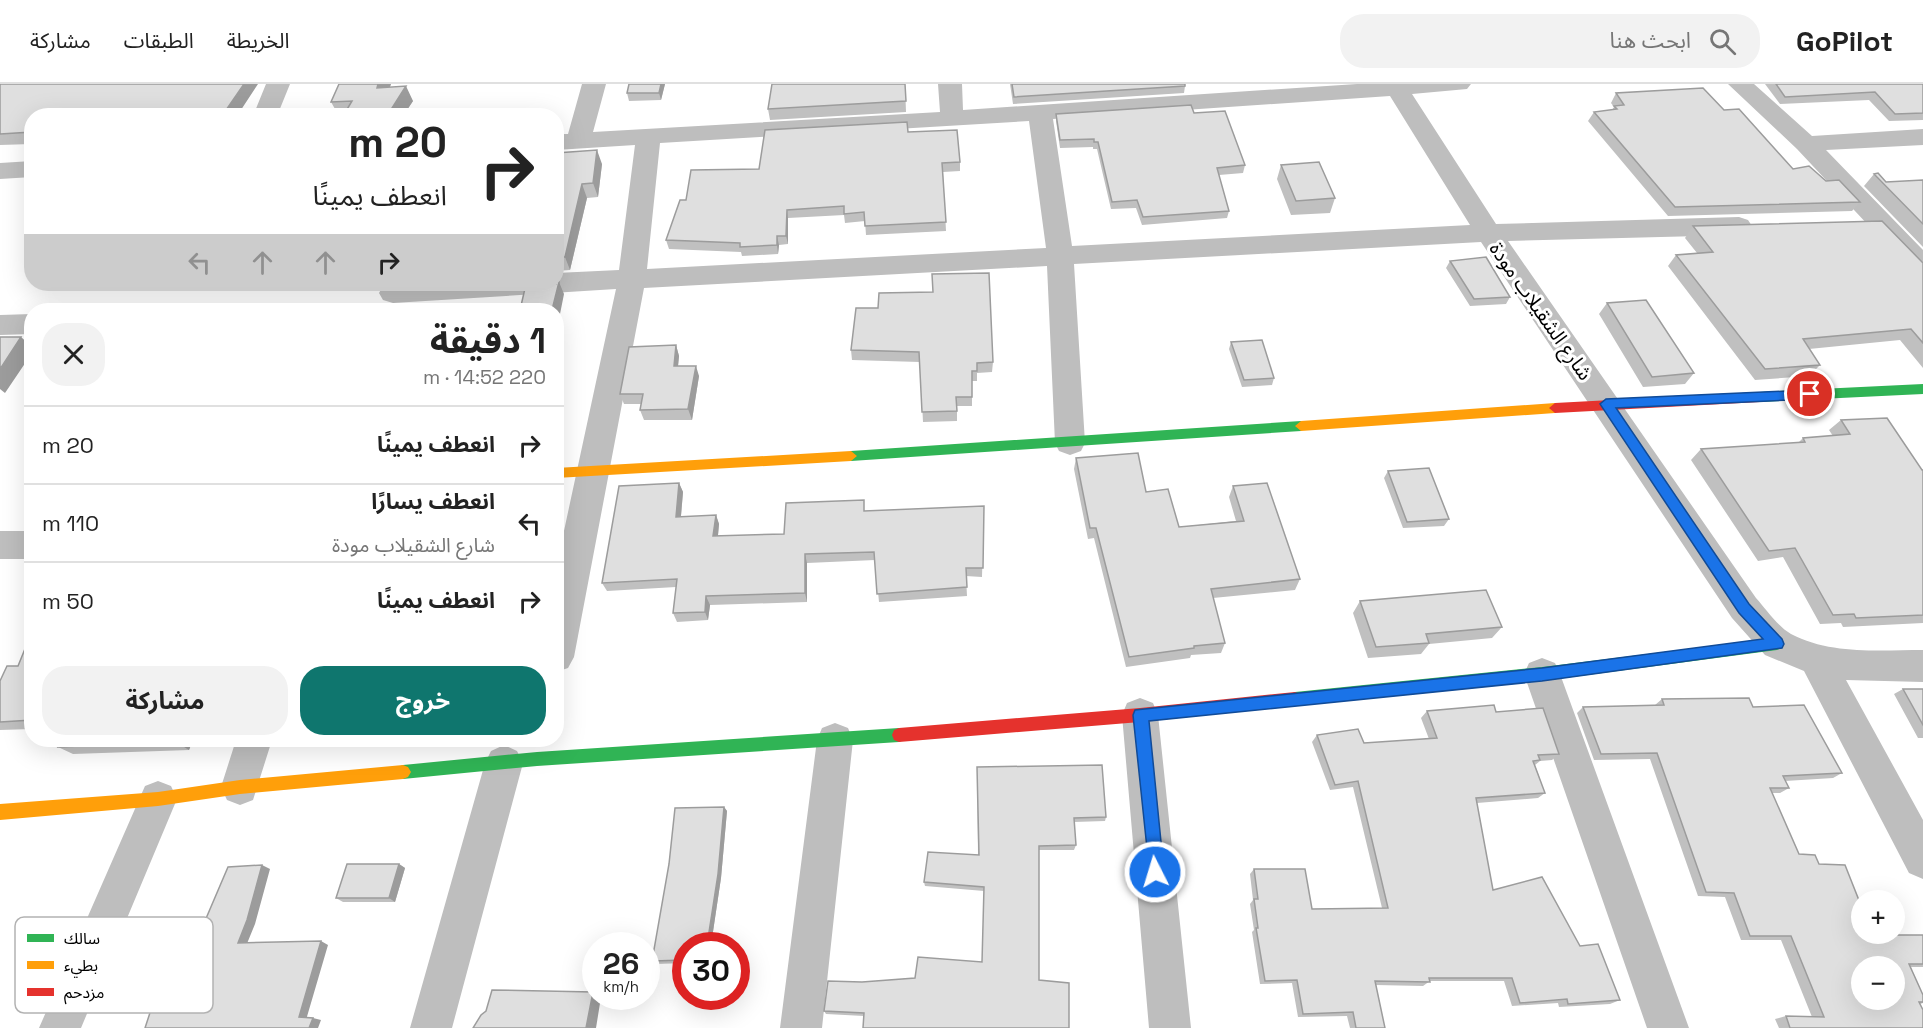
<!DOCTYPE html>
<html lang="ar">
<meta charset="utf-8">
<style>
:root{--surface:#fff;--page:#f2f2f2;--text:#222;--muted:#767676;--line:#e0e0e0;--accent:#0f766e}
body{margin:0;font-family:"Space Grotesk","Noto Sans Arabic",sans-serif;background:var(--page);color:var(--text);direction:rtl;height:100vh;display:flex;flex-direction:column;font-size:22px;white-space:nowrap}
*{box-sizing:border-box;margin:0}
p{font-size:20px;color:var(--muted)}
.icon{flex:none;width:33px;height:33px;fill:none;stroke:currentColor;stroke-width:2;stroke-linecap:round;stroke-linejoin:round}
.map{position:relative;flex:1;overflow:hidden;direction:ltr}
.drawer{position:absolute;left:24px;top:219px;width:540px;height:444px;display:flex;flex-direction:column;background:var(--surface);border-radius:24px;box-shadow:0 6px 24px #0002;direction:rtl}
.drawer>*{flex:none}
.banner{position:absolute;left:24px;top:24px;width:540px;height:183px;border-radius:24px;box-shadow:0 6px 24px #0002;direction:rtl;background:#fff;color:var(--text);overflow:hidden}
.buttons{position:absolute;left:1851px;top:806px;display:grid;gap:12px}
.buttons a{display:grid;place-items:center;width:54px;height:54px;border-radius:50%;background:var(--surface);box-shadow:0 6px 24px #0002;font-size:30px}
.speed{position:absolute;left:582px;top:848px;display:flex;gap:12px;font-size:30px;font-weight:700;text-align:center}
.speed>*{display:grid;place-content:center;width:78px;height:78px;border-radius:50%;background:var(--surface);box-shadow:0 6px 24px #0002;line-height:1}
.speed small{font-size:15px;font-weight:400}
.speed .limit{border:9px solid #d22;background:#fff;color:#111}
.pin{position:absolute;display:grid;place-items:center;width:51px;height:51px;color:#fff;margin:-26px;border:3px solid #fff;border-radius:50%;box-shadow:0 2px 6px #0007}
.me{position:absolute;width:66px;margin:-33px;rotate:355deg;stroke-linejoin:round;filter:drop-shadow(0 0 4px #0008)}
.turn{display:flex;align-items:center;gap:21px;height:126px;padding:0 18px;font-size:27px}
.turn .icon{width:78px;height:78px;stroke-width:2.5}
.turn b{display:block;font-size:42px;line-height:51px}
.lanes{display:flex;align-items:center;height:57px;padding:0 18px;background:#0003;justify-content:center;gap:30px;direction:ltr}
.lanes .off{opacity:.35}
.round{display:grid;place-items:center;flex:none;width:63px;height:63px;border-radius:24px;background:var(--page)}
.summary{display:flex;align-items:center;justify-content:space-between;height:102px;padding:0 18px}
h1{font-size:36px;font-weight:700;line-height:45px}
.primary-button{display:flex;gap:12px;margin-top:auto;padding:12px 18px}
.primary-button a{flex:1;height:69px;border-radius:24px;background:var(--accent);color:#fff;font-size:24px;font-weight:700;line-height:69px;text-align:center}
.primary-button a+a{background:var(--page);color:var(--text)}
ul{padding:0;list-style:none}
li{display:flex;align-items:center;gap:18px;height:78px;padding:0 18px;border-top:2px solid var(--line)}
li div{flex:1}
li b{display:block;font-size:22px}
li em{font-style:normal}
header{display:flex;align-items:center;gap:36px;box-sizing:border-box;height:84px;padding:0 30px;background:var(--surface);border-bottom:2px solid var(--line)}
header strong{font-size:28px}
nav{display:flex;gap:33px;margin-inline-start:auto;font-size:21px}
.search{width:420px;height:54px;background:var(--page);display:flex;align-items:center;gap:15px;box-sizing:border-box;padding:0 21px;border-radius:24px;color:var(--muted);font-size:22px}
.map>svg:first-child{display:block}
</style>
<header>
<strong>GoPilot</strong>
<div class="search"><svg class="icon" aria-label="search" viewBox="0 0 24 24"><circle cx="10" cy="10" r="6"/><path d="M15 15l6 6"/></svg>ابحث هنا</div>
<nav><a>الخريطة</a><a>الطبقات</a><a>مشاركة</a></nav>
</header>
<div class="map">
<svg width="1923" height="944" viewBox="0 0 1923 944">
<rect width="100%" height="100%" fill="#fff"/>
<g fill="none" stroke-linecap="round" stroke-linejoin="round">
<!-- street -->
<path fill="#bebebe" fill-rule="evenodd" d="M266,0h24l-13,32h-24z
M582,0h24l-13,48 347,-20 -2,-28h24l1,26 394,-26h114l-4,5 -55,5 84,130 243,-7 9,3 4,6 -4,6 -9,3 -231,6 248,357c10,11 22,29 35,36 40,21 89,16 132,16v32l-77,-2 77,140v59l-14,-6 -105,-202 -39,-16 -33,-37 -251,-376 -407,22 11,179 -4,8 -11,4 -11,-4 -4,-8 -8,-177 -403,22 -70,369 -6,11 -12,4v-104l60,-279 -223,14 -10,-3 -4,-7 4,-7 9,-2h164v-11l63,-3 16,-125 -79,5v-16h12zM1390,12l80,129 -398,21 -19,-127zM1029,37l17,127 -399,21 13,-126z
M1728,0h26l58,52 111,-7v16l-97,5 97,100v25l-10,-2 -116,-124z
M32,77v16l-32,2v-16z
M32,230v20l-32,1v-20z
M0,447h32v28h-32z
M1542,574l13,5 5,11 129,354h-42l-123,-354 5,-11z
M1140,614l13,5 5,12 33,313h-42l-27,-313 5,-12z
M835,639l13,5 5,12 -31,288h-42l37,-288 5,-12z
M236,656h36l-19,60 -13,5 -13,-5 -6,-13z
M504,661l13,6 6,12 -71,265h-42l75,-265 6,-12z
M158,697l13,5 6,13 -96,229h-42l106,-242z"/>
<!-- fast -->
<path fill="#30b455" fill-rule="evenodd" d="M1923,300v10l-163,8 -6,-5 6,-5z
M1301,337l6,5 -6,5 -450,30 -6,-5 6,-5z
M1777,554l5,2 2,4 -2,4 -5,2 -235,31 -247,25 -5,-2 -2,-5 2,-5 5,-2 247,-25z
M899,644l5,2 2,5 -2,5 -5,2 -362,24 -134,13 -5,-2 -3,-5 3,-5 5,-2 134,-13z"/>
<!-- slow -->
<path fill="#ff9f0a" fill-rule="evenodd" d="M1555,319l6,5 -6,5 -254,18 -6,-5 6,-5z
M851,367l6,5 -6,5 -295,17v-10z
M403,681l5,2 3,5 -3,5 -5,2 -163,15 -82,12 -158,14v-16l158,-12 82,-12z"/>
<!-- jam -->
<path fill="#e5322d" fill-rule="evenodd" d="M1760,308l6,5 -6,5 -205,11 -6,-5 6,-5z
M1295,608l5,2 2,5 -2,5 -5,2 -155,16 -241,20 -5,-2 -2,-5 2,-5 5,-2 241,-20z"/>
</g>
<!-- wall -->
<path fill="#c0c0c0" d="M0,0h258l-226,32v28l-32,1z
M339,0h52l-1,3 23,14 -10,15h-64l-8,-14z
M629,0h36l-4,16 -32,1 -2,-8z
M905,0l1,28 -136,8 -2,-11z
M1010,0h175v2l-1,7 -171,11z
M1765,0h158v36l-34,1 -20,-21 -89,4z
M1616,9l108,17 69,59 33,12 34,21 -8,9 -184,5 -80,-95 6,-9 18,-2 2,-3 -3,-4z
M1194,29l51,52 -2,8 -24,2 10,36 -2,7 -85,7 -6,-17 -25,1 -14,-60h-4v-2l-33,1 -4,-27v-7z
M908,48l52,30v9l-17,1 3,59 -80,4 -1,-14 -20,2 -1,-8 -56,3v26l-9,1 -1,9 -36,2 -1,-4 -72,-3 -3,-9 20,-40z
M556,69l46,11 -4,33 -11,1 -17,72 -14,1z
M1281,81l54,33 -5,15 -39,2 -14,-36z
M1874,90l12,8 37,-2v67l-59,-61z
M1693,142l230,37v105l-23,-28 -91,9 11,16 -11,11 -54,4 -87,-114 8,-11 21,-2 -12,-15z
M1450,177l60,36 -4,7 -36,2 -24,-38z
M1607,219l87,70 -9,11 -42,3 -44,-73z
M856,224l137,54 -1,10 -15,1v8h-5v25h-15v15l-34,1 -3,-60 -68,-2 -1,-10z
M1231,258l43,36 -2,7 -30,2 -13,-38z
M676,261l3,11 -1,10 21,10 -7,44h-48l-4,-10 1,-6h-17l-4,-10z
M1841,336l82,50v153l-80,4 -2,-4 -21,1 -37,-67 -25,4 -67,-101 10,-11 97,-6 5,-5 30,-2 -4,-6z
M1076,374l70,34 33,35 57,-6 -7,-24 4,-11 67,93 -5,11 -82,8 12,45 -4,10 -30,2 -1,3 -64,9 -32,-129 -6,1 -14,-70z
M1388,387l61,48 -5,7 -41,2 -19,-50z
M679,399l4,9 -2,25 35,-2 3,9 -1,12 66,-2 81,-23 119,-5 -2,71 -16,-1 1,20 -88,6 -4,-42 -68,3v39l-97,3 -2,15 -31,2 -4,-9 3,-26 -69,4 -5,-8z
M1360,517l142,26 -10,11 -63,6 -8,10 -53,4 -15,-45z
M32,555v90l-32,1v-49l18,-15z
M1903,605h20v49h-5l-24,-44z
M1662,615l91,8 89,66 -9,5 -48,3 4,7 -9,5h-8l27,61 20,10 53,71h51v32h-13l13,28v8l-3,1 3,24h-144l-4,-9 11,-3 26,1 -31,-77h-40l-16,-43 -27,-1 -48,-137 -56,1 -17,-47 6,-6 72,-2z
M1427,627l69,1 63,42 -7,6 -12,1 -5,4 10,28 -7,5 -61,5 16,87 87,56 40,54 -10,4 -51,3 -1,-4 -46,3 -8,-25h-74l-7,5 -47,-1 9,43h-35l-3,-12 -49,1 -6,-34 -32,1 -8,-52 2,-2 -4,-26 3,-4 -3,-26 4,-5 58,40 70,-1 -29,-121 -23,3 -18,-48 5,-7 47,8 65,-4 -8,-21z
M62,656h131l-4,10 -116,4 -15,-7z
M977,683l129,50 -1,4 -31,1 2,23 -2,5h-35v130l-175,36 -38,-2 -2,-3 38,-29 53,-4 67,-16 2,-71 -59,-5 -1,-4 54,-27z
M724,723l3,4 -6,67 -10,67h-25v18l-31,1 -3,-3z
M399,780l6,4 -10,34h-52l-7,-4z"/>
<!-- shaded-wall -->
<path fill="#9c9c9c" d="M244,0h14l-21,32h-15z
M378,0h13l-7,18 -7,-14z
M661,0h4l-4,16 -2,-7z
M406,2l7,15 -10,15h-16z
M597,66l5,14 -4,33 -5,-14z
M582,100l5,14 -17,72 -5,-13z
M787,126l1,8v26l-2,-8z
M777,152l2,9 -1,9 -1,-9z
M559,198l5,12 -6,30 -2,-3v-11h-4z
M21,253l11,10v6l-27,40 -5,-4v-20z
M676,261l3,11 -2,20 -3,-10z
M696,282l3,10 -7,44 -4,-11z
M679,399l4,9 -3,34 -4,-9z
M716,431l3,9 -2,21 -4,-9z
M805,470l2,9v39l-2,-9z
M706,512l4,9 -2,15 -3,-8z
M177,656h16l-4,10 -13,-8z
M724,723l3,4 -6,67 -10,67h-4z
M399,780l6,4 -10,34 -6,-4z
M262,781l8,4 -15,55 -9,22 -8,-3z
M321,857l7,4 -22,75 -7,-3z
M593,908l3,1v3h4l1,1 -5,31h-10z
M313,934l8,2 -3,8h-9z"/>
<!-- building -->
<path fill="#dfdfdf" stroke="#9c9c9c" stroke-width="1.5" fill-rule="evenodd" d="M0,0h244l-22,32h-190v16l-32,2z
M339,0h39l-1,4 29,-2 -19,30h-44l9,-15 -21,1z
M629,0h32l-2,9h-32z
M772,0h133l1,17 -138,8z
M1012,0h173v2l-171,11z
M1776,0h147v29l-28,1 -20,-22 -90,5z
M1703,4l21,22 15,-1 54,60 16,-3 17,15 13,-1 21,22 -185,5 -81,-95 23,-3 -3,-3 10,-1 -8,-12z
M1191,21l3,8 31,-2 20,54 -28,3 12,43 -86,6 -6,-17 -25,2 -14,-60h-4v-3l-34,1 -4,-26z
M907,38l1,10 49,-2 3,32 -18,1 4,59 -81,4 -1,-14 -20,2v-8l-57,4 -1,26h-9v9l-37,2v-4l-74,-3 14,-40h6l5,-30 68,-1 6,-39z
M597,66l-4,33 -11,1 -17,73h-9v-104z
M1319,78l16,36 -39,3 -15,-36z
M1878,89l8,9 37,-2v44l-49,-50z
M1882,137l41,42v80l-12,-14 -108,10 17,26 -55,4 -89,-114 37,-3 -20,-26z
M1486,173l24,40 -36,2 -24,-38z
M989,189l4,89 -16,1v8h-5v26h-16l1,14 -35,1 -3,-60 -68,-2 5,-42h22l1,-15 54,-1 -1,-18z
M556,198h3l-7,28h-32l6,-26h30z
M1646,216l48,73 -42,4 -45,-74z
M0,253h21l-21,32z
M1262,256l12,38 -30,2 -13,-38z
M676,261l-2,21h22l-8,43 -48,1 3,-16h-23l9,-47z
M1887,334l35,52h1v145l-67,3 -2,-4 -21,1 -38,-67 -26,3 -68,-102 104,-7 -2,-4 47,-4 -9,-14z
M1138,369l8,39 22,-3 11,38 65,-6 -11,-35 34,-3 33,96 -89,10 14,54 -31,3v2l-65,9 -33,-129h-6l-14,-70z
M1429,384l20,51 -42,3 -19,-51z
M679,399l-3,34 40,-2 -3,21 71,-2 2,-31 78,-3v11l120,-5 -1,62h-17l1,19 -90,7 -3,-42 -69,2v39l-99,3 -1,16 -32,1 4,-34 -75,4 17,-97z
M1486,506l16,37 -76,7 3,9 -53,4 -16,-46z
M29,555h3v81l-32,2v-41l7,-15h11z
M1903,605h20v36z
M1749,614l4,9 51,-2 38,68 -59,3 6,12h-19l29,66 16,1 4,9 26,1 17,43v25h9l1,2h51v29h-14l14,31v7h-4l4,8v18h-133l-4,-12 38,1 -33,-81h-41l-16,-43 -28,-1 -49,-139 -56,1 -18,-47 81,-2 -2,-6zM1862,882h32v33h-32z
M1494,621l2,7 47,-4 16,46 -21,1 2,5 -7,1 12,32 -69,5 17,92 49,-13 38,69 18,-2 22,56 -52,4 -1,-5 -47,4 -8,-25h-83l1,4 -55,-1 10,47h-29l-3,-16 -50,2 -6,-34 -32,1 -9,-53h2l-4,-29h4l-4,-30h51l7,40 76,-1 -30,-127 -23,4 -18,-50 41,-6 6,14 73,-5 -10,-27z
M62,656h115l-1,2 -118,5z
M1102,681l4,52 -32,1 2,27 -37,1v134l30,3v45h-206l1,-15 -40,-2 4,-30 34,1 53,-4 3,-21 64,5 2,-75 -60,-5 4,-30 51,3 -2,-88z
M724,723l-6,67 -11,71h-21v15l-34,1 17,-97 6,-56z
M347,780h52l-10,34h-53z
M262,781l-15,55 -9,23 83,-2 -22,76 14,1 -4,10h-164l16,-49 20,-2 47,-110z
M492,906l101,2 -7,36h-113l8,-13 5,-4z"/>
<!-- route -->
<path fill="#1a73e8" stroke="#114b97" stroke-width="1.5" d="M1810,306l6,4 -6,5 -194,9 133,196 33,35 2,5 -2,4 -240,33 -393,40 15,151 -3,5 -6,3 -5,-3 -17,-162 2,-5 407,-42 221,-29 -24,-26 -139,-209 6,-5z"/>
<g text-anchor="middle" stroke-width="6" stroke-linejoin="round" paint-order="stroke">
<!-- street labels -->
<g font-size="20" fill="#000" stroke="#fff">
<text transform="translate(1541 227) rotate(55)" y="7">شارع الشقيلاب مودة</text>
</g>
</g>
<!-- legend -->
<rect x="15" y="833" width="198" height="96" rx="9" fill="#fff" stroke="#b2b2b2" stroke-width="1.5"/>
<rect x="27" y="850" width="27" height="8" fill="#30b455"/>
<rect x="27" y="877" width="27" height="8" fill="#ff9f0a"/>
<rect x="27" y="904" width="27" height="8" fill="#e5322d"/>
<g font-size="16" fill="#000">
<text x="64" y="860">سالك</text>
<text x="64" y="887">بطيء</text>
<text x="64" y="914">مزدحم</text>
</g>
</svg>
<div class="buttons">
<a>+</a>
<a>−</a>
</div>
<div class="speed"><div>26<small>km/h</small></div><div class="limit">30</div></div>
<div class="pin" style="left:1810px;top:310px;background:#d93025"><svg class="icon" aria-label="arrive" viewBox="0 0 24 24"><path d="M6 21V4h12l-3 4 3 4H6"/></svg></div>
<svg class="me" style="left:1155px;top:788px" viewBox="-20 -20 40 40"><circle r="17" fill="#1a73e8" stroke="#fff" stroke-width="3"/><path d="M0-11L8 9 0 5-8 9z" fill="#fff"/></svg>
<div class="banner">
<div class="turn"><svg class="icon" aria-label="right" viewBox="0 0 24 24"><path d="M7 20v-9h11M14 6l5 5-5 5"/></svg><div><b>20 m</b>انعطف يمينًا</div></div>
<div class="lanes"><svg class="icon off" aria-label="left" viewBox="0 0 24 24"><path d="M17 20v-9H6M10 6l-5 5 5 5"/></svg><svg class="icon off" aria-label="ahead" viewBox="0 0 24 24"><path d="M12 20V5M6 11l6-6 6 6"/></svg><svg class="icon off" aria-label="ahead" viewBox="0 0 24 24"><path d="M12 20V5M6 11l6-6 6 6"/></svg><svg class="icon" aria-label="right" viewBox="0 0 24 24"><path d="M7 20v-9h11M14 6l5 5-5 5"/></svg></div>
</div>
<section class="drawer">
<div class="summary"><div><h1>1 دقيقة</h1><p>220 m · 14:52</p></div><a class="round"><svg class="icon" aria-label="close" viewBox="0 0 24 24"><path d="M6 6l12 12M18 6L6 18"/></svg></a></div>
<ul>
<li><svg class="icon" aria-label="right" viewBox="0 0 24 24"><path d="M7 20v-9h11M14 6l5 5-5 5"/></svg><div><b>انعطف يمينًا</b></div><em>20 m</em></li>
<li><svg class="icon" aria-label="left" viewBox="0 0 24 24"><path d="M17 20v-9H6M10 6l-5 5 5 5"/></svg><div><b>انعطف يسارًا</b><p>شارع الشقيلاب مودة</p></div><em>110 m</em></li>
<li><svg class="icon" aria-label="right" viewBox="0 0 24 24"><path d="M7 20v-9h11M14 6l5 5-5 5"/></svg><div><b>انعطف يمينًا</b></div><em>50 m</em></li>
</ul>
<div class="primary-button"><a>خروج</a><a>مشاركة</a></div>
</section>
</div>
